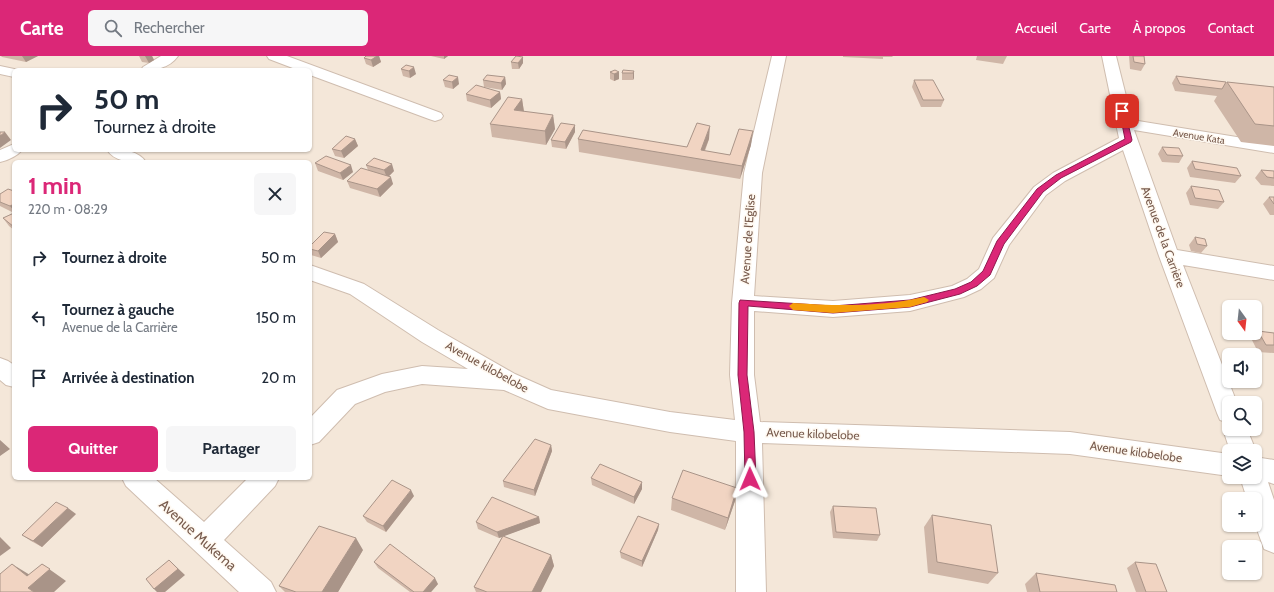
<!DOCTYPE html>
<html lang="fr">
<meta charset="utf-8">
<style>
:root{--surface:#fff;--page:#f6f6f7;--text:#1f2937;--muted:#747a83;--accent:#db2777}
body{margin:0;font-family:Cabin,sans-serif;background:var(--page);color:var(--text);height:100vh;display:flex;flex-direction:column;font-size:15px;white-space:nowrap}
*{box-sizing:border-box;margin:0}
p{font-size:13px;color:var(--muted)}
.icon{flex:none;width:22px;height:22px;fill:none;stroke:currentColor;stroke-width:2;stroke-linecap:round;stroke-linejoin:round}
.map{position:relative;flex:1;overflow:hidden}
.side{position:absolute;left:12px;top:104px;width:300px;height:320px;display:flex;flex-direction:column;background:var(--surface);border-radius:6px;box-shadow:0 1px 3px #0004}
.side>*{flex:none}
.hud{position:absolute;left:12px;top:12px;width:300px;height:84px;border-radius:6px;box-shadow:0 1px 3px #0004;background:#fff;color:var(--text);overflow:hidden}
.needle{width:26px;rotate:165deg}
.tools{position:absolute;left:1222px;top:244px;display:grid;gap:8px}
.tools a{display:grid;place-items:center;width:40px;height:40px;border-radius:6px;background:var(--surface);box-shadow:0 1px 3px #0004;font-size:20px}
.pin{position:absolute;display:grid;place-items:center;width:34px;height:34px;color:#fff;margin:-17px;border-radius:8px;box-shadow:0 2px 6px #0006}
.me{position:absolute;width:44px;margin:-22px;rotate:359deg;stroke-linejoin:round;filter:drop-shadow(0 0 3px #0008)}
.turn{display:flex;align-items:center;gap:14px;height:84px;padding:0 16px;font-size:18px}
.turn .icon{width:52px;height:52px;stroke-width:2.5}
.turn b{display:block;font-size:28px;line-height:34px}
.round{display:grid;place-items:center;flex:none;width:42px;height:42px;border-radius:6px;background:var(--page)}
.head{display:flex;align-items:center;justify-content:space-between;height:68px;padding:0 16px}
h1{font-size:24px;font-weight:700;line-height:30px;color:var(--accent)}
.action{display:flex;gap:8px;margin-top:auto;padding:8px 16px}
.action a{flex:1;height:46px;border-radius:6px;background:var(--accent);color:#fff;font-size:16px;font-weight:700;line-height:46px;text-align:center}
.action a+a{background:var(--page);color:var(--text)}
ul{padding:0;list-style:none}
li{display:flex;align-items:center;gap:12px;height:60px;padding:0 16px}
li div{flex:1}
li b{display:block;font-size:15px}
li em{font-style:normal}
header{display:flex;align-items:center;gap:24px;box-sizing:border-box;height:56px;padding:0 20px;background:var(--accent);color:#fff}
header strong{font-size:19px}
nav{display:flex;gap:22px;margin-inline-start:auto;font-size:14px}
.search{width:280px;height:36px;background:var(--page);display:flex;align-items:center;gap:10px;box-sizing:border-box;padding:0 14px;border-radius:6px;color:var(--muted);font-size:15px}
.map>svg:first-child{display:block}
</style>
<header>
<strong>Carte</strong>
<div class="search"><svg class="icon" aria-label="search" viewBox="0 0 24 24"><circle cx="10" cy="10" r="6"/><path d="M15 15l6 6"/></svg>Rechercher</div>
<nav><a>Accueil</a><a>Carte</a><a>À propos</a><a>Contact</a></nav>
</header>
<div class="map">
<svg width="1274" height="536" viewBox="0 0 1274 536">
<rect width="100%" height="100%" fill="#fcf5eb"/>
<!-- residential -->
<path fill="#f4e7d9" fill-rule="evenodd" d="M0,0h1274v536h-1274zM14,14h296v80h-296zM14,106h296v316h-296zM1229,251h26v26h-26zM1229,299h26v26h-26zM1229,347h26v26h-26zM1229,395h26v26h-26zM1229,443h26v26h-26zM1229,491h26v26h-26z"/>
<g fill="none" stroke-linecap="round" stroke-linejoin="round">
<defs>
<path id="street" d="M161,0h17c-9,13 -24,14 -37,14l2,-3z
M267,0h20l154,57 2,3 -2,3 -6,2 -6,-2 -119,-44v-5h-12l-29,-11z
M772,0h14l-24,117 -8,123 79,5 77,-6 42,-9 15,-7 12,-10 14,-31 41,-51 19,-14 66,-35 -17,-82h14l16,64 142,23v10l-140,-23 43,120 97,16v14l-91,-15 54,138h-8v26h18l9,22 -1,2v-2h-25l-7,-22 3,-7 -6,-2 -3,-7 -58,-157 -36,-106 -58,31 -19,14 -37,50 -15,33 -13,11 -17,8 -54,14 -77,6 -79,-6v64l6,47 310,10 159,22v22l-159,-22 -308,-11 4,149h-30v-151l-66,-9 -122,-23 -44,-19 -82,-6 -37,8 -30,12 -36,38 -9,3v-27l27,-28 45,-16 40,-8 46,3 -46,-27 -72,-48 -40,-14v-15l54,19 74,46 77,44 36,16 119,22 65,8 -5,-45 2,-72 12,-130z
M0,10l19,4h-5v7l-14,-3z
M14,88v6h8c-5,6 -14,10 -22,12v-12z
M107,94c14,0 30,-1 39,12 -14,0 -30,1 -39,-12z
M0,302l8,3 6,4v22l-8,-2 -6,-5z
M1255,401l19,3v24l-6,-2 6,18v53l-10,-4 -9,-25v-25h-8l-7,-22h15z
M122,422h32l50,44 44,-44h31l-4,8 -51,54 47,42 5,10h-37l-113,-106z"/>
</defs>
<!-- street casing -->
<use href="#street" stroke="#cfbdaf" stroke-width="2"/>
<!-- street -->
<use href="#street" fill="#fff" fill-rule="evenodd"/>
</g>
<!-- wall -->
<path fill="#cfb6a7" d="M1,0h37l-12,6 -24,-5z
M139,0h13l2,4 -5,3 -7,-1z
M366,0h13l2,6 -8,5 -7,-3 -2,-6z
M431,0h17l-4,3z
M843,0h50l-1,1h-9v2l-40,-2z
M977,0h30l-4,8 -27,-4z
M1129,0h15l1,8 -4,7 -11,-2z
M523,1v6l-4,6h-7l-1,-7z
M406,9l10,9 -6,4 -7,-2 -2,-7z
M634,15v7l-1,2h-11v-7z
M610,16h9v7l-5,2 -4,-2z
M1176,20l50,6 48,5v59l-33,-4 -27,-41 3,-5 -42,-5 -3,-8z
M505,21l1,7 -4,6 -18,-3 -1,-7z
M443,24l16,4 -6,5 -8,-2z
M914,24l30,20 -3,7h-20l-9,-20z
M500,36l1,7 -10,9 -24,-7 -1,-7z
M522,43l2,13 29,3 2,14 -9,16 -54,-8 -2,-13z
M575,69v7l-9,17 -14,-2 -1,-7z
M355,83l3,7 -14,12 -9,-2 -3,-7z
M578,83l109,8 22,-8 -4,12 25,4 21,-10 -11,34 -161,-27z
M1162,91l21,9 -4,7 -17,-1 -4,-8z
M1192,105l49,15 -6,7 -45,-6 -3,-9z
M315,107l38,9 -10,8 -25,-9z
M366,109l28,6 -5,5 4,8 -13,13 -30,-9 -3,-7 21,-11z
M1261,114l13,1v15l-13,-1 -6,-7z
M1191,130l33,16 -6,7 -28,-4 -4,-12z
M14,135v22l-14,-7v-12z
M1269,141h5v18h-4l-7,-11z
M14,157v17l-5,-4 -6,-8z
M335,178l3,8 -17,16 -10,-3 -1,-2v-7z
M1195,181l12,9 -6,7 -10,-2 -2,-6z
M1258,275l16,2v20l-16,-1 -7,-14z
M551,389l1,6 -17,45 -31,-9 -1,-6z
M591,422l51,11 -8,15 -42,-19z
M737,432l-2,13 -10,29 -54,-20 1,-12z
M414,440l-28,36 -19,-10 -4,-6z
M833,450l47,29 -3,6 -44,-3 -3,-26z
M76,458l-34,33 -11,-6 -9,-6z
M932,459l66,58 -10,11 -60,-11 -4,-46z
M539,461l1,6 -37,13 48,19 3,11 -13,26h-65l-2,-5 28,-50 -3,1 -21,-9 -2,-7z
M659,468l-1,6 -16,37 -21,-9 -1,-6z
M363,494l-25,42h-53l-6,-6z
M374,506l64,22 -7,8h-21l-32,-24z
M1135,506l32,30h-31l-9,-24z
M1036,517l81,19h-90l-2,-8z"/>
<!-- shaded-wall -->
<path fill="#a99488" d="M22,0h16l-12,6z
M145,0h7l2,4 -5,3z
M377,0h2l2,6 -8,5 -2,-7z
M444,0h4l-4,3z
M523,1v6l-4,6 -1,-6z
M414,11l2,7 -6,4 -1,-7z
M634,15v7l-1,2v-7z
M619,16v7l-5,2v-7z
M458,21l1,7 -6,5 -1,-7z
M505,21l1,7 -4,6 -1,-7z
M500,36l1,7 -10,9 -1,-8z
M522,43l2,13 -10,-2z
M553,59l2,14 -9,16 -1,-14z
M575,69v7l-9,17 -1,-7z
M710,70l-1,13 -8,20v-9z
M753,75l-2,14 -11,34 2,-13z
M5,76l6,8 -11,8v-12z
M355,83l3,7 -14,12 -3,-7z
M392,108l2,7 -7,7 -3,-8z
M351,109l2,7 -10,8 -3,-7z
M391,121l2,7 -13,13 -3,-8z
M14,148v7l-4,-5z
M335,178l3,8 -17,16 -3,-7z
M0,384l10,9 -10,7z
M551,389l1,6 -17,45 -1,-6z
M642,426v7l-8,15v-7z
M737,432l-2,13 -10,29 3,-12z
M411,434l3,6 -28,36 -3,-6z
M68,452l8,6 -34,33 -9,-6z
M539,461l1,6 -41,15 -2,-6z
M659,468l-1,6 -16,37v-6z
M0,481l11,11 -11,8z
M356,482l7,12 -25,42h-16z
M551,499l3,11 -13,26h-9z
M169,504l16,15 -20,17h-8l-3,-3z
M12,508l18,11 12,-11 24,17 -12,11h-20l-6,-4 -1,-12z
M435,522l3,6 -7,8h-8z"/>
<!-- building -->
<path fill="#f1d4c2" stroke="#a99488" d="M366,0h11l-6,4 -7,-2z
M516,0l7,1 -5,6 -7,-1z
M1133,0h11l1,8 -11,-2z
M406,9l8,2 -5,4 -8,-2z
M615,14l4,2 -5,2 -4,-2z
M623,14l11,1 -1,2h-11z
M449,19l9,2 -6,5 -9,-2z
M487,19l18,2 -4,6 -18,-3z
M1176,20l50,6 -4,7 -42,-5z
M914,24h19l11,20h-21z
M1227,26l47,5v39l-19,-2z
M476,29l24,7 -10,8 -24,-6z
M508,41l14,2 -8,11 39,5 -8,16 -55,-7z
M561,67l14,2 -10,17 -14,-2z
M697,67l13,3 -9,24 29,5 9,-26 14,2 -11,35 -164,-27 5,-9 104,17z
M0,76h5l-5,4z
M346,80l9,3 -14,12 -9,-2z
M1162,91l17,1 4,8 -16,-1z
M326,100l25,9 -11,8 -25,-10z
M374,102l18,6 -8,6 -18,-5z
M1192,105l45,7 4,8 -46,-7z
M361,112l30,9 -14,12 -30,-8z
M1261,114l13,1v7l-7,-1z
M1191,130l28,4 5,12 -29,-4z
M8,133l6,2v13l-4,2 -10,-4v-8z
M1269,141h5v7z
M14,157v14l-11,-9z
M324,176l11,2 -17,17 -8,-2v-3z
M1195,181l10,2 2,7 -10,-2z
M1258,275l16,2v12h-8z
M535,383l16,6 -17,45 -31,-9z
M600,408l42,18 -8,15 -43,-19z
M683,414l54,18 -9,30 -56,-20z
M392,424l19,10 -28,36 -20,-10z
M492,441l47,20 -42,15 -21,-10z
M56,446l12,6 -35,33 -11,-6z
M833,450l43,2 4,27 -44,-3z
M932,459l59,10 7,48 -61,-11z
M638,460l21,8 -17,37 -22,-9z
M319,470l37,12 -34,54h-26l-17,-6z
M503,480l48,19 -19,37h-45l-13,-5z
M390,488l45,34 -12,14h-9l-40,-30z
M169,504l9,9 -24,20 -8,-10z
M1135,506l21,2 11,28h-21z
M12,508l15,12 15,-12 8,5 -22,19 6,4h-34v-18z
M1036,517l79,12 2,7h-77z"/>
<!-- route -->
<path fill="#db2777" stroke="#8e194d" d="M1119,53l6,2 7,29 -1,2 -70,36 -18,14 -39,52 -14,31 -13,11 -17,8 -50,13 -77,6 -85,-7 -1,69 7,57 2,47 -2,4 -4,1 -4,-1 -1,-4 -1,-47 -6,-57 1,-72 1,-3 93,6 77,-6 45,-11 16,-7 12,-11 14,-30 40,-52 19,-14 69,-36z"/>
<!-- slow -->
<path fill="#f59e0b" d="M924,241l5,3 -2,2 -17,5 -77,6 -40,-3 -4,-4 4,-3c43,3 89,4 131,-6z"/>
<g text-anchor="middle" stroke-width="3" stroke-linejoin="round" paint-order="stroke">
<!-- far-street labels -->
<g font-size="10" fill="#785b4d" stroke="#fff9f1">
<text transform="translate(1199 80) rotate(9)" y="4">Avenue Kata</text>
</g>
<!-- street labels -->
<g font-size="12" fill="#785b4d" stroke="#fff9f1">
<text transform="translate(1163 181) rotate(70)" y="4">Avenue de la Carrière</text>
<text transform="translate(748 183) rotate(-86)" y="4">Avenue de l'Eglise</text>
<text transform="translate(487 311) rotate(29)" y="4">Avenue kilobelobe</text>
<text transform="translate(813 378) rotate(2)" y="4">Avenue kilobelobe</text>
<text transform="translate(1136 396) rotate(8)" y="4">Avenue kilobelobe</text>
</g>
<!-- near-street labels -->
<g font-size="14" fill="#785b4d" stroke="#fff9f1">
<text transform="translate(198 479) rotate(42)" y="5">Avenue Mukema</text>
</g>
</g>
</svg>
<div class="tools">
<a><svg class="needle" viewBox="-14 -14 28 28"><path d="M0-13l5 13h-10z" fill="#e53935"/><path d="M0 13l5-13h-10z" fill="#747a83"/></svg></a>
<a><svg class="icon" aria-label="sound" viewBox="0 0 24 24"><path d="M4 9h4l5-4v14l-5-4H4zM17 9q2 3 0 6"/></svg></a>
<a><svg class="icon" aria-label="search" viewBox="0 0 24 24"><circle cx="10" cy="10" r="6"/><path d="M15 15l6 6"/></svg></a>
<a><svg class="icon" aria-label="layers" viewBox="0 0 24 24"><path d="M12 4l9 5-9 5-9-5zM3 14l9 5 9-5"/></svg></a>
<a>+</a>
<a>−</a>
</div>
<div class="pin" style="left:1122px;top:55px;background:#d93025"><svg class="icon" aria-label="arrive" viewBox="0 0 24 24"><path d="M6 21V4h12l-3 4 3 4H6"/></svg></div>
<svg class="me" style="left:750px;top:423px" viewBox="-20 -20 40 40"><path d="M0-17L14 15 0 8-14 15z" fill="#db2777" stroke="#fff" stroke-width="4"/></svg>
<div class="hud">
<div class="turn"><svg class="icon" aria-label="right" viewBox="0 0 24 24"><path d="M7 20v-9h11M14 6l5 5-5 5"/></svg><div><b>50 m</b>Tournez à droite</div></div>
</div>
<section class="side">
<div class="head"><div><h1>1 min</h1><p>220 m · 08:29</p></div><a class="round"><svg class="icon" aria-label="close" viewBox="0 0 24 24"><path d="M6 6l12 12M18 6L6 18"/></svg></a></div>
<ul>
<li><svg class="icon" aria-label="right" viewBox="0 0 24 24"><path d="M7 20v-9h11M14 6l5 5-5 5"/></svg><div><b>Tournez à droite</b></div><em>50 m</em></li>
<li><svg class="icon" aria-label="left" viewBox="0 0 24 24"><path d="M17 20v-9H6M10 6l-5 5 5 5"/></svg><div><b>Tournez à gauche</b><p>Avenue de la Carrière</p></div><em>150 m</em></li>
<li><svg class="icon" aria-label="arrive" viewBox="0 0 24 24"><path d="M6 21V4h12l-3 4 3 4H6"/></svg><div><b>Arrivée à destination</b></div><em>20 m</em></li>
</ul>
<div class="action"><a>Quitter</a><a>Partager</a></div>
</section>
</div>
